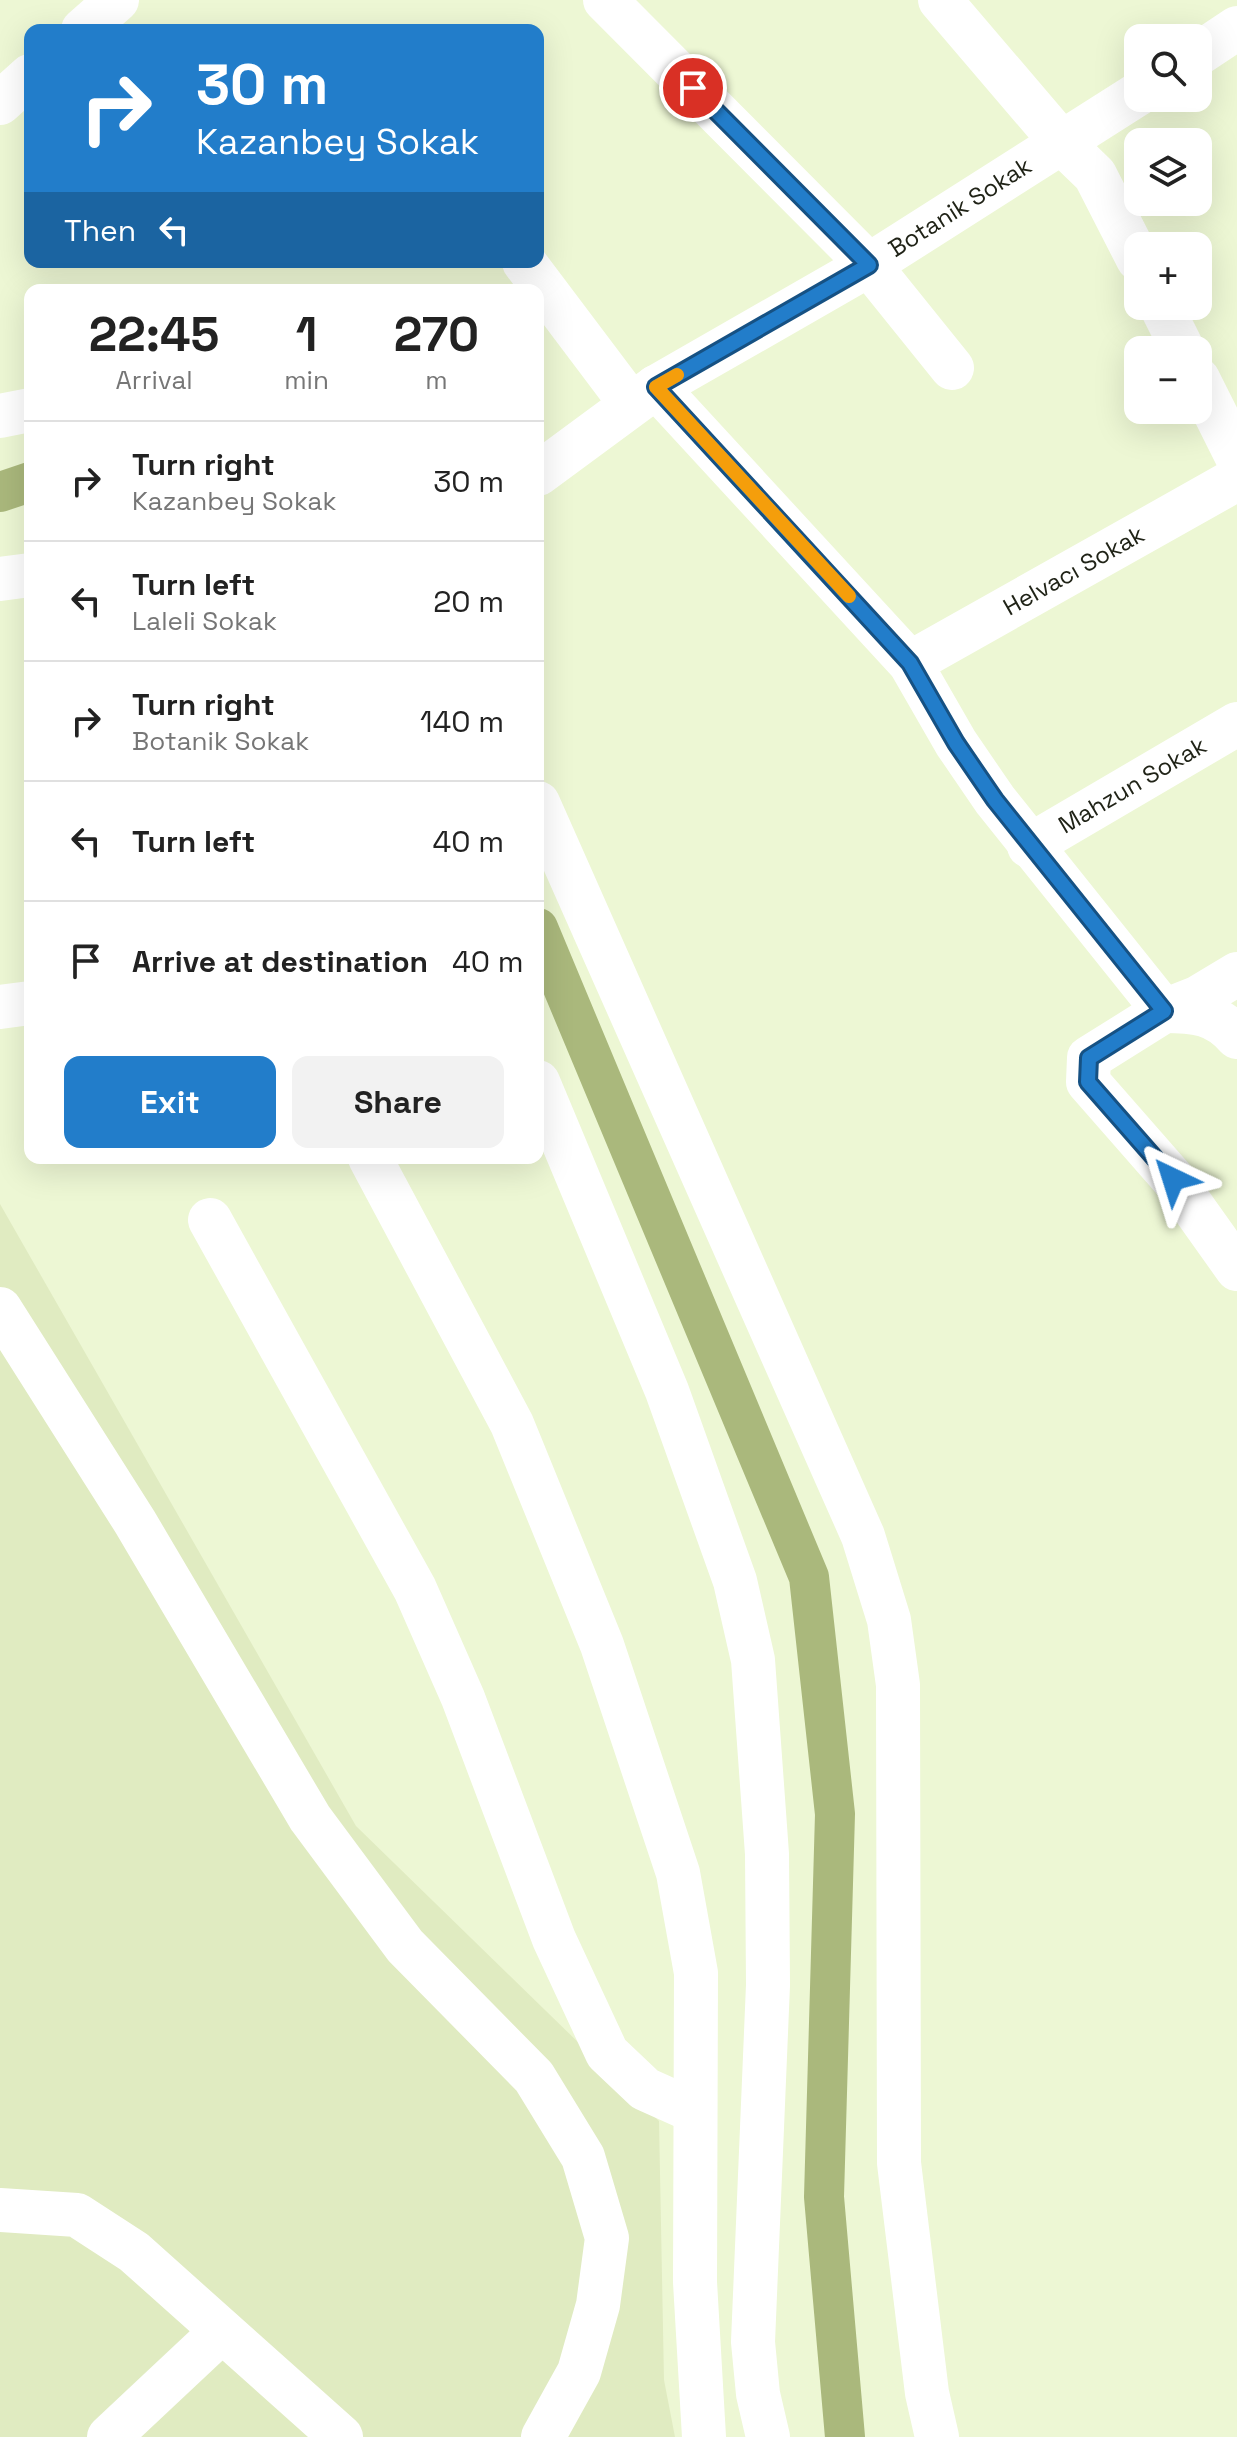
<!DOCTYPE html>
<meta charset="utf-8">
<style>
:root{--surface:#fff;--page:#f2f2f2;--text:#222;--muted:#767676;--line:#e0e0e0;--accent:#227dca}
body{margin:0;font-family:"Space Grotesk",sans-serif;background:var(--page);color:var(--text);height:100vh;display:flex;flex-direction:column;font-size:30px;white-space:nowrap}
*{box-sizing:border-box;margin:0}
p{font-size:26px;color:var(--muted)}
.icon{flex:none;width:44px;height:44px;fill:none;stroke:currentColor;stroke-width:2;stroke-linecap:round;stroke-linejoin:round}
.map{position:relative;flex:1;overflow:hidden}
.drawer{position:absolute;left:24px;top:284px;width:520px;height:880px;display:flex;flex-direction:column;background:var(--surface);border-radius:16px;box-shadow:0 8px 32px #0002}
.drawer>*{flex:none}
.guide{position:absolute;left:24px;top:24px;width:520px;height:244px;border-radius:16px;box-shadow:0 8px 32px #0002;background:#227dca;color:#fff;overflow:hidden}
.fabs{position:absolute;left:1124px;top:24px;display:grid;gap:16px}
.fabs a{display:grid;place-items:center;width:88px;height:88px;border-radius:16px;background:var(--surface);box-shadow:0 8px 32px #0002;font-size:40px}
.pin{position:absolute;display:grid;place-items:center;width:68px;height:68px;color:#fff;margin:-34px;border:4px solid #fff;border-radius:50%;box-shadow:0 2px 8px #0007}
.me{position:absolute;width:88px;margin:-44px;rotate:319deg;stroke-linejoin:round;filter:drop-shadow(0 0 6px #0008)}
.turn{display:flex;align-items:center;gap:28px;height:168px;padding:0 40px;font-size:36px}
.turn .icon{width:104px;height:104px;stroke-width:2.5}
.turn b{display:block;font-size:56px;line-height:68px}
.then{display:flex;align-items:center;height:76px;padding:0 40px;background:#0003;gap:16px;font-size:30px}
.eta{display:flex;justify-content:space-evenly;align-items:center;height:136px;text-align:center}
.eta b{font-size:48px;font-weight:600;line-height:56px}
.cta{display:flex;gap:16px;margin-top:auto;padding:16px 40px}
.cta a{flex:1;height:92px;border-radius:16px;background:var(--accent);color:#fff;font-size:32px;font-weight:600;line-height:92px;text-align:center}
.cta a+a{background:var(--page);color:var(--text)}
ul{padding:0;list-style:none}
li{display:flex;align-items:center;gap:24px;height:120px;padding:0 40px;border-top:2px solid var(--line)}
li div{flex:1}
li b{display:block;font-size:30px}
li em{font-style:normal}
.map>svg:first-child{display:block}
</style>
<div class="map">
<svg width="1237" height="2437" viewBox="0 0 1237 2437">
<rect width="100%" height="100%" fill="#edf7d4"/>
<!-- built -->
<path fill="#e0ebc1" d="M0,1204l356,622 303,295 5,259 11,57h-675z"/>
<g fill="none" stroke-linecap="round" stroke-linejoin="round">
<!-- canal -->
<path stroke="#aab87c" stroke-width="40" d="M0,492l30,-10
M538,928l271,649 26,237 -11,383 21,240"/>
<!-- minor -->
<g stroke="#fff" stroke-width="44">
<path d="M605,0l264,265 83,103"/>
<path d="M940,0l123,144 32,31 43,84"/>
<path d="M83,30l34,-30"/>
<path d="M1198,54l39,-26"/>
<path d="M0,103l30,-27"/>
<path d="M524,262l107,142"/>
<path d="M1161,306l22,44"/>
<path d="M1198,379l39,78"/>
<path d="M656,387l254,276 46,80 39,57 169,211c31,0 52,2 73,26"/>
<path d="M0,416l30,-6"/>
<path id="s1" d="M538,474l118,-87 213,-122 269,-171"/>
<path d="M0,579l30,-4"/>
<path id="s2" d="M910,663l327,-184"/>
<path d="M538,803l325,733 26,84 9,65 1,478 28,230 10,44"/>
<path id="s3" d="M1029,846l208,-122"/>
<path d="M1237,974l-40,24 -33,13 -75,47 -1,24 85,97 64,90"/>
<path d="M0,1007l30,-4"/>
<path d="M538,1082l129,309 68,190 18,79 14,194 1,131 -15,357 5,52 10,43"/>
<path d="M370,1158l142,266 90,221 76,228 18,100 -1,309 9,155"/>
<path d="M210,1220l205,369 48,109 91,241 53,114 38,36 49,22"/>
<path d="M0,1309l135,213 175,296 95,128 129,131 49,80 24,81 -9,67 -19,67 -36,65"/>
<path d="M0,2210l77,5 57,37 207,185"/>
<path d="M109,2437l113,-106"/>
</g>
</g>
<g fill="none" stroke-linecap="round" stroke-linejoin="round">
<defs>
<path id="route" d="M693,88l176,177 -213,122 254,276 46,80 39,57 169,211 -75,47 -1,24 85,97"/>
</defs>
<!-- route casing -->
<use href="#route" stroke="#165183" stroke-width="20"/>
<!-- route -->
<use href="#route" stroke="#227dca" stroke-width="14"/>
<!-- slow -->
<path stroke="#f59e0b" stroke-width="14" d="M677,375l-21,12 193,209"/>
</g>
<g text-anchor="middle" stroke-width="6" stroke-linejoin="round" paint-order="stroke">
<!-- street labels -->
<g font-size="24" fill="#202317" stroke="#edf7d4">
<text dy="8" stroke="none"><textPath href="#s1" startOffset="500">Botanik Sokak</textPath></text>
<text dy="8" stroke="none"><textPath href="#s2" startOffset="188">Helvacı Sokak</textPath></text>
<text dy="8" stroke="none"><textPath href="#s3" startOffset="120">Mahzun Sokak</textPath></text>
</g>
</g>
</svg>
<div class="fabs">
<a><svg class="icon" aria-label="search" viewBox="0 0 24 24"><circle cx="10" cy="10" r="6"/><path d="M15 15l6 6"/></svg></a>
<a><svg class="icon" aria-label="layers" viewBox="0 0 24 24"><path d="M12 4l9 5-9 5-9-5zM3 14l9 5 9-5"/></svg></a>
<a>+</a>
<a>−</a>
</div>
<div class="pin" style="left:693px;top:88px;background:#d93025"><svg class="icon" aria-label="arrive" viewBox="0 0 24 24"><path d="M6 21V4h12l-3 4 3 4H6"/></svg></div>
<svg class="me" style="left:1173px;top:1179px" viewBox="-20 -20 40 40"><path d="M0-17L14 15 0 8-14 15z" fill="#227dca" stroke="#fff" stroke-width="4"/></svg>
<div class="guide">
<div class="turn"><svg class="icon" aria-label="right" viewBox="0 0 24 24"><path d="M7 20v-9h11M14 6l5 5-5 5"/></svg><div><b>30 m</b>Kazanbey Sokak</div></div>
<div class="then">Then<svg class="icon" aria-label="left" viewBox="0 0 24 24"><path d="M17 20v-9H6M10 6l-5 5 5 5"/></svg></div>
</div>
<section class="drawer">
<div class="eta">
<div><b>22:45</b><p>Arrival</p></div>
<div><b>1</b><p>min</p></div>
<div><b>270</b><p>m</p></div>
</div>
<ul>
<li><svg class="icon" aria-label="right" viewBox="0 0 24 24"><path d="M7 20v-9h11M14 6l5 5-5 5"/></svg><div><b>Turn right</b><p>Kazanbey Sokak</p></div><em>30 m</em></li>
<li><svg class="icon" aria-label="left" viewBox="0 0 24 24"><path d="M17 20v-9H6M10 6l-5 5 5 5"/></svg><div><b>Turn left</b><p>Laleli Sokak</p></div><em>20 m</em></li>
<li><svg class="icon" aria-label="right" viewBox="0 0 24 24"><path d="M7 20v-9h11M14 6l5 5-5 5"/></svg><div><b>Turn right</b><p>Botanik Sokak</p></div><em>140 m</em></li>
<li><svg class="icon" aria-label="left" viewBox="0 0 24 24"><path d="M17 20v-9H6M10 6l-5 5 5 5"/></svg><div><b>Turn left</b></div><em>40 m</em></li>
<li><svg class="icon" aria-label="arrive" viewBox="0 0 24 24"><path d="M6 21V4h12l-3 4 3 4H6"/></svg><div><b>Arrive at destination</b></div><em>40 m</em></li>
</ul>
<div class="cta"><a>Exit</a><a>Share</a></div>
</section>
</div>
